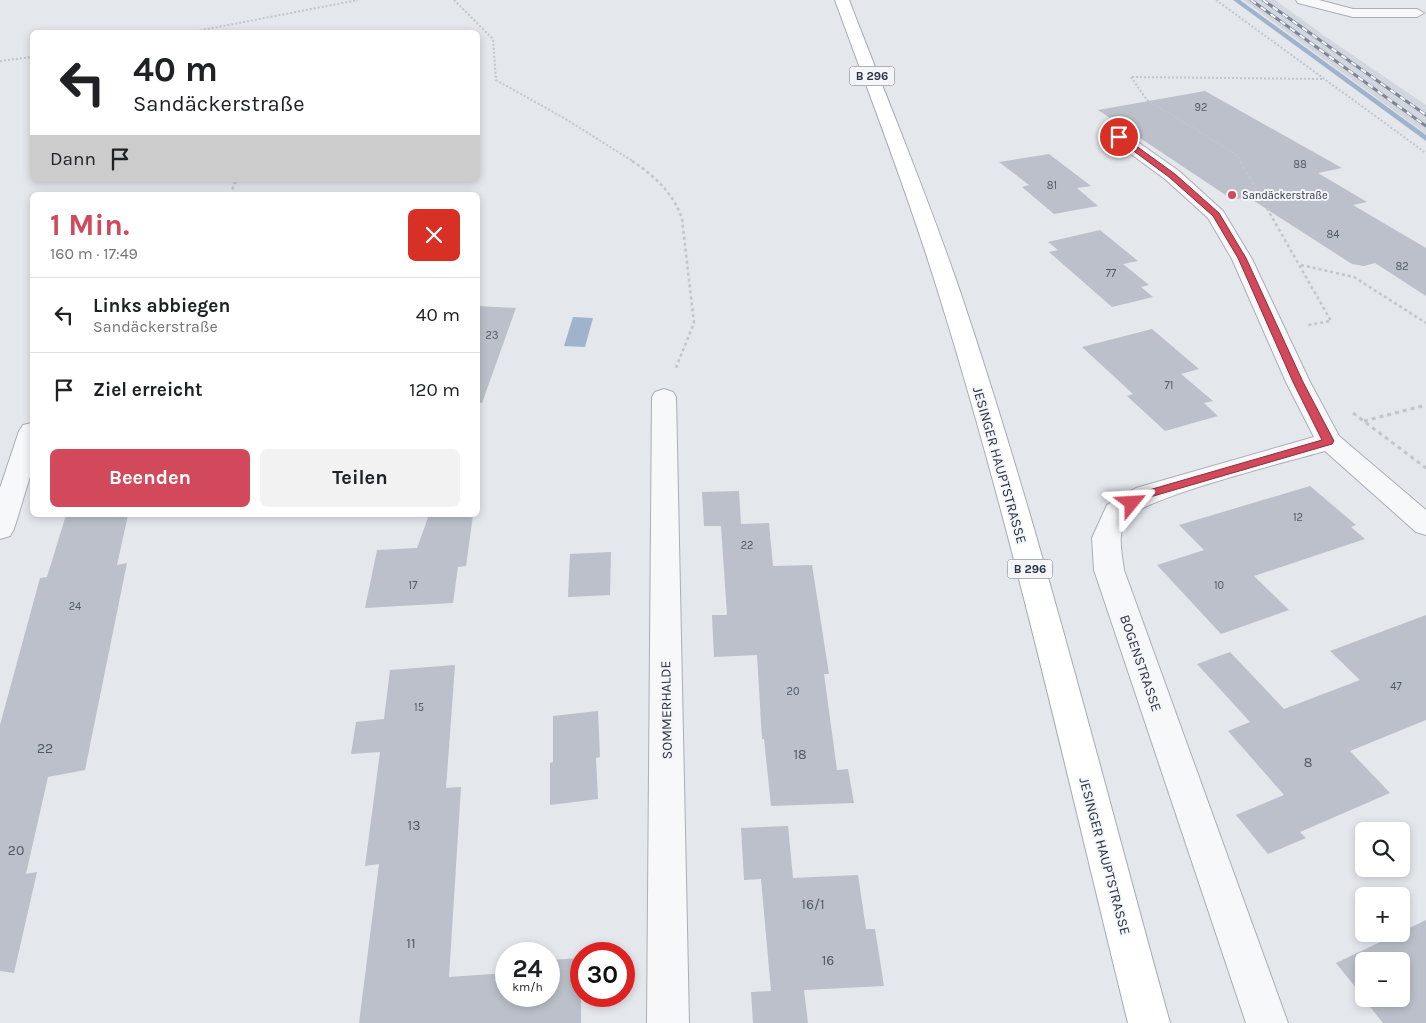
<!DOCTYPE html>
<html lang="de">
<meta charset="utf-8">
<style>
:root{--surface:#fff;--page:#f2f2f2;--text:#202124;--muted:#757577;--line:#e0e0e0;--accent:#d1495b}
body{margin:0;font-family:Karla,sans-serif;background:var(--page);color:var(--text);height:100vh;display:flex;flex-direction:column;font-size:19px;white-space:nowrap}
*{box-sizing:border-box;margin:0}
p{font-size:16px;color:var(--muted)}
.icon{flex:none;width:28px;height:28px;fill:none;stroke:currentColor;stroke-width:2;stroke-linecap:round;stroke-linejoin:round}
.map{position:relative;flex:1;overflow:hidden}
.sheet{position:absolute;left:30px;top:192px;width:450px;height:325px;display:flex;flex-direction:column;background:var(--surface);border-radius:8px;box-shadow:0 2px 8px #0003}
.sheet>*{flex:none}
.guide{position:absolute;left:30px;top:30px;width:450px;height:152px;border-radius:8px;box-shadow:0 2px 8px #0003;background:#fff;color:var(--text);overflow:hidden}
.buttons{position:absolute;left:1355px;top:822px;display:grid;gap:10px}
.buttons a{display:grid;place-items:center;width:55px;height:55px;border-radius:8px;background:var(--surface);box-shadow:0 2px 8px #0003;font-size:25px}
.speed{position:absolute;left:495px;top:942px;display:flex;gap:10px;font-size:25px;font-weight:700;text-align:center}
.speed>*{display:grid;place-content:center;width:65px;height:65px;border-radius:50%;background:var(--surface);box-shadow:0 2px 8px #0003;line-height:1}
.speed small{font-size:12px;font-weight:400}
.speed .limit{border:8px solid #d22;background:#fff;color:#111}
.pin{position:absolute;display:grid;place-items:center;width:42px;height:42px;color:#fff;margin:-21px;border:2px solid #fff;border-radius:50%;box-shadow:0 1px 5px #0007}
.me{position:absolute;width:55px;margin:-28px;rotate:63deg;stroke-linejoin:round;filter:drop-shadow(0 0 4px #0008)}
.turn{display:flex;align-items:center;gap:18px;height:105px;padding:0 20px;font-size:22px}
.turn .icon{width:65px;height:65px;stroke-width:2.5}
.turn b{display:block;font-size:35px;line-height:42px}
.then{display:flex;align-items:center;height:48px;padding:0 20px;background:#0003;gap:10px;font-size:19px}
.round{display:grid;place-items:center;flex:none;width:52px;height:52px;border-radius:8px;background:var(--page)}
.headline{display:flex;align-items:center;justify-content:space-between;height:85px;padding:0 20px}
h1{font-size:30px;font-weight:700;line-height:38px;color:var(--accent)}
.button{display:flex;gap:10px;margin-top:auto;padding:10px 20px}
.button a{flex:1;height:58px;border-radius:8px;background:var(--accent);color:#fff;font-size:20px;font-weight:700;line-height:58px;text-align:center}
.button a+a{background:var(--page);color:var(--text)}
ul{padding:0;list-style:none}
li{display:flex;align-items:center;gap:15px;height:75px;padding:0 20px;border-top:1px solid var(--line)}
li div{flex:1}
li b{display:block;font-size:19px}
li em{font-style:normal}
.map>svg:first-child{display:block}
</style>
<div class="map">
<svg width="1426" height="1023" viewBox="0 0 1426 1023">
<rect width="100%" height="100%" fill="#e4e7ec"/>
<!-- built -->
<path fill="#d2d6de" d="M1243,0h32l54,39 97,66v29z"/>
<!-- water -->
<path fill="#9fb4cc" d="M573,317l20,1 -8,29 -21,-1z"/>
<g fill="none" stroke-linecap="round" stroke-linejoin="round">
<!-- stream -->
<path fill="#9fb4cc" fill-rule="evenodd" d="M1233,0h7l186,135v6z"/>
</g>
<!-- building -->
<path fill="#bbc0ca" d="M1205,91l137,77 -24,5 49,29 -14,3 73,43v48l-51,-33 -11,3 -12,-2 -104,-67 -15,3 -135,-90z
M1049,154l42,32 -14,2 21,18 -44,8 -32,-27 7,-2 -30,-23z
M1100,230l38,31 -15,3 26,21 -8,2 12,10 -41,10 -63,-55 9,-2 -10,-8z
M478,306l38,2 -34,95 -4,-1z
M1152,329l47,40 -18,5 32,27 -9,2 14,13 -53,15 -38,-35 6,-2 -51,-47z
M1310,486l46,39 -5,2 14,12 -111,37 35,34 -68,24 -64,-69 47,-15 -25,-25z
M739,491l2,33 28,-1 4,43 39,-1 17,109h-5l13,96 11,-1 6,34 -83,3 -7,-67h-2l-5,-84 -43,2 -2,-42h15l-6,-89h-17l-2,-34z
M66,515h62l-11,50 10,-2 -42,207 -37,7 -22,97 11,-2 -23,101 -14,-2v-246l40,-147 7,-1z
M429,515h44l-7,51 -8,1 -5,36 -88,5 12,-58 40,-2z
M611,552l-1,43 -42,2 2,-43z
M1426,615v105l-76,31 40,42 -90,39 6,6 -38,16 -32,-39 48,-20 -56,-64 22,-9 -53,-58 33,-12 54,57 76,-29 -30,-29z
M455,665l-9,123 15,-1 -12,190 57,-4v23h43v-36l32,-2v65h-222l20,-159 -14,2 15,-114 -29,2 5,-32 28,-3 6,-49z
M598,711l2,46 -4,1 2,41 -48,6v-42l3,-1v-46z
M788,826l5,52 65,-3 8,54h9l9,57 -80,4 4,33h-55l-2,-31 20,-1 -10,-112 -17,1 -3,-52z
M1426,920v103h-43l-19,-24h37v-38h-37v37l-28,-35 61,-29h4v-2z"/>
<g fill="none" stroke-linecap="round" stroke-linejoin="round">
<defs>
<path id="minor" d="M1296,0h23l34,9h64l7,4 -7,4h-64l-55,-14z
M1119,132l6,1 54,38 44,40 29,48 58,123 29,54 87,74v25l-10,-3 -91,-81c-35,10 -179,46 -197,67 -12,14 -6,36 -4,52l164,453h-42l-152,-453 -2,-32 15,-33 29,-17 178,-51 -28,-55 -54,-123 -24,-41 -43,-39 -52,-38 -3,-4 3,-4z
M664,389l9,3 3,5 13,626h-42l5,-626 3,-5z
M32,423v47l-18,59 -4,7 -10,3v-51l19,-57 4,-6z"/>
<path id="major" d="M835,0h14c38,99 79,197 113,297 80,239 141,484 208,726h-42c-60,-242 -114,-487 -188,-725 -31,-101 -69,-199 -105,-298z"/>
</defs>
<!-- minor casing -->
<use href="#minor" stroke="#a9aeb7" stroke-width="2"/>
<!-- major casing -->
<use href="#major" stroke="#a3abb8" stroke-width="2"/>
<!-- path-far2 -->
<path stroke="#c2c5cb" stroke-width="2" stroke-dasharray="2 2" stroke-linecap="butt" d="M454,0l39,39 3,41 68,38 70,44
M1216,0l210,153
M192,32l166,-32
M0,61l32,-4
M1131,77l16,23 89,54 5,8
M1132,77l191,2"/>
<!-- path-far1 -->
<path stroke="#c2c5cb" stroke-width="2.5" stroke-dasharray="3 3" stroke-linecap="butt" d="M632,161c22,14 42,33 50,58l12,104 -19,47
M1240,161l91,160 -23,4
M230,195l6,-15
M1301,265l53,12 72,46"/>
<!-- path -->
<path stroke="#c2c5cb" stroke-width="3" stroke-dasharray="4 4" stroke-linecap="butt" d="M1353,413l73,55
M1364,421l62,-16"/>
<!-- minor -->
<use href="#minor" fill="#f7f8fa" fill-rule="evenodd"/>
<!-- major -->
<use href="#major" fill="#fff" fill-rule="evenodd"/>
<defs>
<path id="rail" d="M1251,0l175,126
M1263,0l163,115"/>
</defs>
<!-- rail casing -->
<use href="#rail" stroke="#7d8696" stroke-width="3"/>
<!-- rail -->
<use href="#rail" stroke="#f4f6f9" stroke-width="2" stroke-dasharray="6" stroke-linecap="butt"/>
</g>
<!-- route -->
<path fill="#d1495b" stroke="#882f3b" d="M1116,135h5l54,39 44,39 27,45 57,124 31,59 -2,3 -182,53 -14,9h-8v-5l14,-9 180,-52 -29,-58 -55,-124 -25,-42 -44,-39 -53,-39z"/>
<!-- markers -->
<circle fill="#d1495b" stroke="#f4f6f9" stroke-width="2" cx="1232" cy="195" r="5"/>
<g text-anchor="middle" stroke-width="4" stroke-linejoin="round" paint-order="stroke">
<!-- number labels -->
<g font-size="11" fill="#4f5766">
<text x="1201" y="111">92</text>
<text x="1300" y="168">88</text>
<text x="1052" y="189">81</text>
<text x="1333" y="238">84</text>
<text x="1402" y="270">82</text>
<text x="1111" y="277">77</text>
<text x="492" y="339">23</text>
<text x="1169" y="389">71</text>
<text x="1298" y="521">12</text>
<text x="747" y="549">22</text>
<text x="413" y="589">17</text>
<text x="1219" y="589">10</text>
<text x="75" y="610">24</text>
<text x="1396" y="690">47</text>
<text x="793" y="695">20</text>
<text x="419" y="711">15</text>
</g>
<!-- far-poi labels -->
<g font-size="11" fill="#2b3445" stroke="#f4f6f9" text-anchor="start">
<text x="1242" y="199">Sandäckerstraße</text>
</g>
<!-- shield labels -->
<g fill="#f4f6f9" stroke="#676e7b" stroke-width="1">
<rect x="849.5" y="66.5" width="45" height="19" rx="4"/>
<rect x="1007.5" y="559.5" width="45" height="19" rx="4"/>
</g>
<g font-size="12" font-weight="bold" fill="#2b3445">
<text x="872" y="80">B 296</text>
<text x="1030" y="573">B 296</text>
</g>
<!-- street labels -->
<g font-size="14" fill="#2b3445" stroke="#f4f6f9">
<text transform="translate(1000 465) rotate(74)" y="5">JESINGER HAUPTSTRASSE</text>
<text transform="translate(1141 663) rotate(71)" y="5">BOGENSTRASSE</text>
<text transform="translate(666 710) rotate(-91)" y="5">SOMMERHALDE</text>
<text transform="translate(1105 856) rotate(75)" y="5">JESINGER HAUPTSTRASSE</text>
</g>
<!-- near-number labels -->
<g font-size="14" fill="#4f5766">
<text x="45" y="753">22</text>
<text x="800" y="759">18</text>
<text x="1308" y="767">8</text>
<text x="414" y="830">13</text>
<text x="16" y="855">20</text>
<text x="813" y="909">16/1</text>
<text x="411" y="948">11</text>
<text x="828" y="965">16</text>
</g>
</g>
</svg>
<div class="buttons">
<a><svg class="icon" aria-label="search" viewBox="0 0 24 24"><circle cx="10" cy="10" r="6"/><path d="M15 15l6 6"/></svg></a>
<a>+</a>
<a>−</a>
</div>
<div class="speed"><div>24<small>km/h</small></div><div class="limit">30</div></div>
<div class="pin" style="left:1119px;top:137px;background:#d93025"><svg class="icon" aria-label="arrive" viewBox="0 0 24 24"><path d="M6 21V4h12l-3 4 3 4H6"/></svg></div>
<svg class="me" style="left:1132px;top:503px" viewBox="-20 -20 40 40"><path d="M0-17L14 15 0 8-14 15z" fill="#d1495b" stroke="#fff" stroke-width="4"/></svg>
<div class="guide">
<div class="turn"><svg class="icon" aria-label="left" viewBox="0 0 24 24"><path d="M17 20v-9H6M10 6l-5 5 5 5"/></svg><div><b>40 m</b>Sandäckerstraße</div></div>
<div class="then">Dann<svg class="icon" aria-label="arrive" viewBox="0 0 24 24"><path d="M6 21V4h12l-3 4 3 4H6"/></svg></div>
</div>
<section class="sheet">
<div class="headline"><div><h1>1 Min.</h1><p>160 m · 17:49</p></div><a class="round" style="background:#d93025;color:#fff"><svg class="icon" aria-label="close" viewBox="0 0 24 24"><path d="M6 6l12 12M18 6L6 18"/></svg></a></div>
<ul>
<li><svg class="icon" aria-label="left" viewBox="0 0 24 24"><path d="M17 20v-9H6M10 6l-5 5 5 5"/></svg><div><b>Links abbiegen</b><p>Sandäckerstraße</p></div><em>40 m</em></li>
<li><svg class="icon" aria-label="arrive" viewBox="0 0 24 24"><path d="M6 21V4h12l-3 4 3 4H6"/></svg><div><b>Ziel erreicht</b></div><em>120 m</em></li>
</ul>
<div class="button"><a>Beenden</a><a>Teilen</a></div>
</section>
</div>
